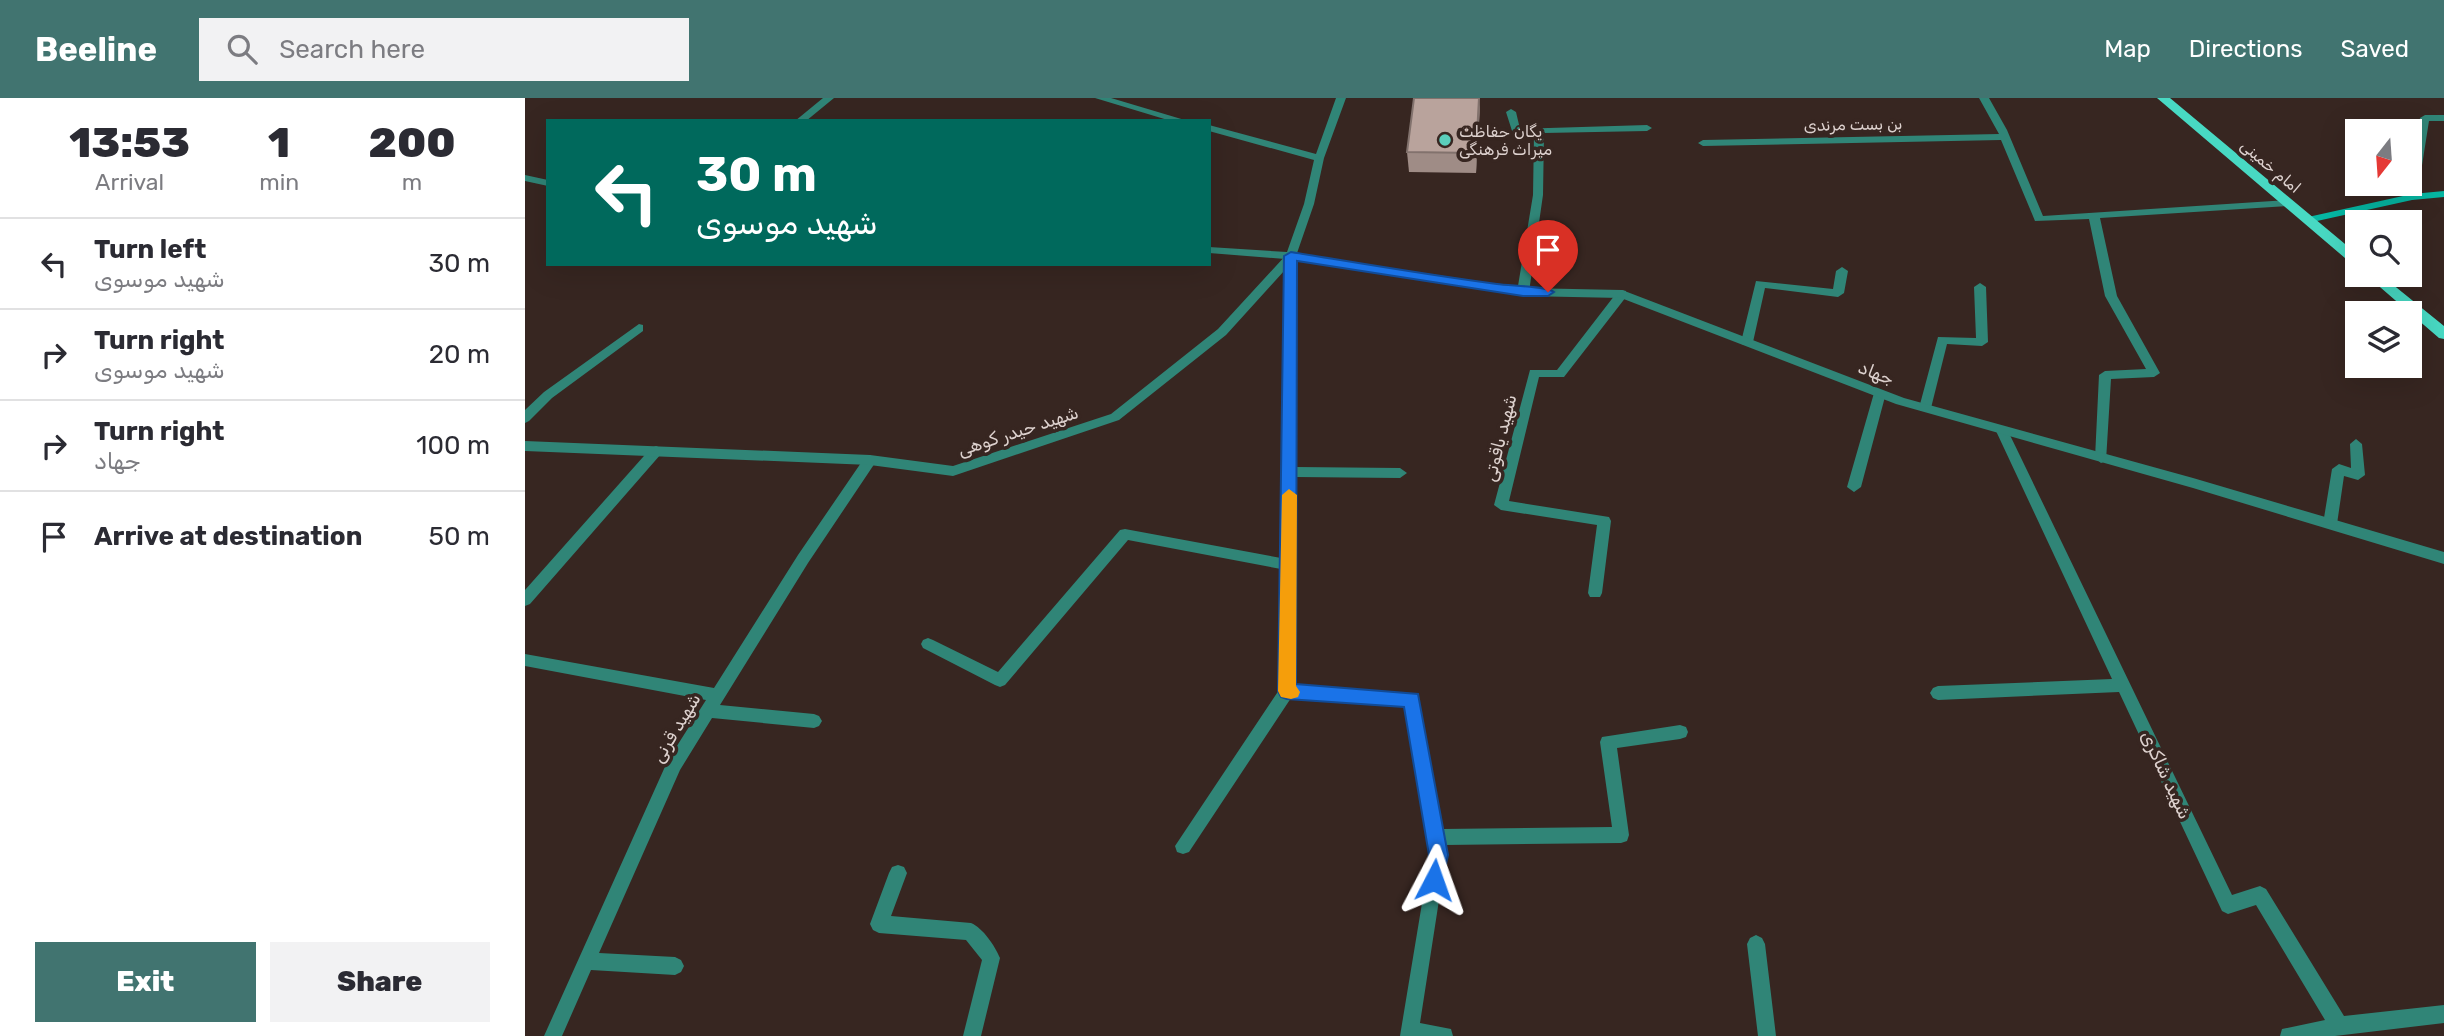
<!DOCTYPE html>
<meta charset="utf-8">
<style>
:root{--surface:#fff;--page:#f2f2f3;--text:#2b2b33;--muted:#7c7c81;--line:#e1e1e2;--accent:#417470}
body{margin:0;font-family:Rubik,"Noto Sans Arabic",sans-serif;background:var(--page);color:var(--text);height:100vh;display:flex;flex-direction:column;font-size:26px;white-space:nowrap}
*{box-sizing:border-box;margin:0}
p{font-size:23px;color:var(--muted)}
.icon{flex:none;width:38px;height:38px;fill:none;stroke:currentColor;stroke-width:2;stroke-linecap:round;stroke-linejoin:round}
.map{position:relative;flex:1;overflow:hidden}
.drawer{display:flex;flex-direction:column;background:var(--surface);width:525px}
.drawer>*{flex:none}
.top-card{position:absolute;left:21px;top:21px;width:665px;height:147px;border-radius:0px;box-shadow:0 7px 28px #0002;background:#00695c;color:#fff;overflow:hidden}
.needle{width:46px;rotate:197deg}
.buttons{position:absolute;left:1820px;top:21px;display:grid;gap:14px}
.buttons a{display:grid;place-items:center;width:77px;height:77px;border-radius:0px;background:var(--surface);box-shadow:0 7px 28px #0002;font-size:35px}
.pin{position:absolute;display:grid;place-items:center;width:60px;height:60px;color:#fff;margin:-72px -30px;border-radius:50% 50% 50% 0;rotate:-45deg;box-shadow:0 0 7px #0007}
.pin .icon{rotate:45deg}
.me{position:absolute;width:77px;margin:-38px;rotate:4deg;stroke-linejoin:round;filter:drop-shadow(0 0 5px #0008)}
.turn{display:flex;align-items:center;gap:24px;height:147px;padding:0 35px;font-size:32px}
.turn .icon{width:91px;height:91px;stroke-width:2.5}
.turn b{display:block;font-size:49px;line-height:60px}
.eta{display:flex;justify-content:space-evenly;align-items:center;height:119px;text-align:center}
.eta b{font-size:42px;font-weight:800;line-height:49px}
.primary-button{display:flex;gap:14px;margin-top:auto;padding:14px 35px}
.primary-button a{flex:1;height:80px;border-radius:0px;background:var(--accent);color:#fff;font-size:28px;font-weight:800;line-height:80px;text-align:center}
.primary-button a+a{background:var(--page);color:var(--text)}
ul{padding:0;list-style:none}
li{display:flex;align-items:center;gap:21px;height:91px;padding:0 35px;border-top:2px solid var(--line)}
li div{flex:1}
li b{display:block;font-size:26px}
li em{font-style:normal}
header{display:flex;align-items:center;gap:42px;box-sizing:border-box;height:98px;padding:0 35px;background:var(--accent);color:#fff}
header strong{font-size:33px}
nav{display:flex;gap:38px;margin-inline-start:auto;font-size:24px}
.search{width:490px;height:63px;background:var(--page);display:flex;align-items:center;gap:18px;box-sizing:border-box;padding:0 24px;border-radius:0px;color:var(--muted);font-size:26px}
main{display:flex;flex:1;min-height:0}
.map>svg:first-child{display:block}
</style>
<header>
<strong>Beeline</strong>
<div class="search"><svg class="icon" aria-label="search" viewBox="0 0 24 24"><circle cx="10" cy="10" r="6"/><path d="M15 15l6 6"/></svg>Search here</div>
<nav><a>Map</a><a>Directions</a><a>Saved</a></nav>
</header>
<main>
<section class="drawer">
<div class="eta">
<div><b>13:53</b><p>Arrival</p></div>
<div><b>1</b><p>min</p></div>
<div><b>200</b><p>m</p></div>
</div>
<ul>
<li><svg class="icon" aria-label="left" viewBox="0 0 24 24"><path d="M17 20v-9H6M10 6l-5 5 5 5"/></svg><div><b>Turn left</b><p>شهید موسوی</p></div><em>30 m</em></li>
<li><svg class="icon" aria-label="right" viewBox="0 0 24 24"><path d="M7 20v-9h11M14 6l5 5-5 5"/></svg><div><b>Turn right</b><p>شهید موسوی</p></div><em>20 m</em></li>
<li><svg class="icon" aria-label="right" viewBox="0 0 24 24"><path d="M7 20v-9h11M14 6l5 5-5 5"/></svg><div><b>Turn right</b><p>جهاد</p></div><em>100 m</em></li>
<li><svg class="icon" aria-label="arrive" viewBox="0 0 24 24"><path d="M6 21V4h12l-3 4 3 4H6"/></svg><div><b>Arrive at destination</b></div><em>50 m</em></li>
</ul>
<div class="primary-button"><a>Exit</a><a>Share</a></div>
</section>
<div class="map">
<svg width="1919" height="938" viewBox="0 0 1919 938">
<rect width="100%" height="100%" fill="#372621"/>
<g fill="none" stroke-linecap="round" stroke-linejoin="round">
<!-- minor -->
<path fill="#308577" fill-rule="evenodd" d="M298,0h11l-28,23h-11z
M570,0h16l77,23h-17z
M811,0h10l-22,60 -10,46 -18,52v211l104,1 7,5 -7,5 -104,-1 -1,208 121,10 26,134 170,-2 -12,-85 2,-5 78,-12 6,2 2,5 -2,5 -6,2 -63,9 12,87 -2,6 -6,2 -176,2 1,10 -26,168 31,6 2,7h-53l30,-181 -26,-149 -113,-8 -102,154 -6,2 -6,-2 -2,-6 104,-156 2,-121 -153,-29 -123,145 -5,2 -5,-2 -72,-37 -2,-4 2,-4 5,-2 5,2 65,32 122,-142 5,-1 156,29 4,-299 -76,-6v-6l78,5 17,-48 10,-44 -105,-29v-6l107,29z
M1454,0h10l18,32 36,86 245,-16 5,3 -5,3 -188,12 17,78 43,77 -6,4 -43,2 -5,82 -5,2 -6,-5 4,-83 6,-4 41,-2 -41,-73 -16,-77 -54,2 -34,-81 -298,6 -5,-3 5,-3 296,-6z
M986,11l5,3 4,17 127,-4 5,3 -5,3 -103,2 -1,62 -14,97 -6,4 -6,-4 16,-97 1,-62 -21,1 -7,-22z
M1900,17h19v6h-15l-12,76 -5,3 -5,-3 13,-79z
M0,77l23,5v6l-23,-5z
M1317,169l6,4 -4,22 -6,4 -73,-9 -12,54 -2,3h-8l-2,-3 15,-61 77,8 3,-18z
M1455,185l6,4 2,55 -6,4 -35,-2 -16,64 -2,3h-8l-2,-3 19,-71 38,1 -2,-51z
M1097,192l4,1v6l-62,80h-25l-30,124 100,16 2,4 -9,72 -2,4h-10l-2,-4 9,-68 -96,-15 -7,-5 36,-135h27l61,-79z
M114,226l4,1v6l-91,67 -23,23 -4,2v-13l19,-18z
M1355,291l6,4 -25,94 -7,5 -7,-5 27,-94z
M1477,328l6,5 224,464 28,-9 6,3 78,127 100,-11v18l-109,13h-55l2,-7 43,-9 -69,-115 -28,9 -6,-3 -103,-219 -181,8 -5,-2 -3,-5 3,-5 5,-2 174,-7 -116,-248z
M1831,341l6,5 3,31 -7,5 -14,-4 -7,48 -7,5 -7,-5 9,-55 7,-5 12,4 -1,-24z
M131,348l5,2 1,3 -1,3 -131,150 -5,2v-16l126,-142z
M345,357l6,5 -1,3 -67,100 -88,142 94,9 5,2 3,5 -3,5 -5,2 -102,-10 -32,52 -81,183 76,4 6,3 3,6 -3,6 -6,3 -84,-5 -29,66h-18l124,-276 38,-60 -181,-34v-12l189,34 84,-133 67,-98z
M373,767l6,2 3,6 -16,43 80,7c12,5 24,23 29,35l-19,78h-18l19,-76 -16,-20 -87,-7 -6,-3 -3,-6 19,-51 3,-6z
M1231,837l6,3 3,6 11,92h-18l-11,-92 3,-6z"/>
<!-- tertiary -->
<path fill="#308577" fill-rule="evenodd" d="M766,155l232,35 99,2 282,108 289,80 251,74v12l-251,-76 -297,-84 -275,-106 -98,-2 -229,-36 -68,75 -107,85 -166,56 -83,-11 -345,-14v-10l345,14 83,11 158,-52 107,-85 69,-75z"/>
<!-- secondary -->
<path fill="#06b7a3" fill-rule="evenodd" d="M1919,93v6l-32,3 -104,23 -5,-3 5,-3 104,-23z"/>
<!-- primary -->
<path fill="#48d9c3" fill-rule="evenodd" d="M1632,0h13l187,156v11l-5,-1z
M1841,177h15l63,51v13l-5,-1z"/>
</g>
<!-- wall -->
<path fill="#9f8c86" d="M955,9l-4,66 -67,-1 -2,-20z"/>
<!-- shaded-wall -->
<path fill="#82726d" d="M954,0l1,9 -4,66v-20z"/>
<!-- building -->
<path fill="#b9a39c" stroke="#82726d" stroke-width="2" d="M889,0h65l-3,55 -69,-1z"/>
<!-- route -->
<path fill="#1a73e8" stroke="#114b97" stroke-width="2" d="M766,154c68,11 137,23 206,32 13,2 50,2 57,8l-6,4h-25l-226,-35 -1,423 122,10 30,161 -7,32 -7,3 -7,-3 -2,-7 4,-25 -25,-148 -117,-8 -6,-2 -3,-6 6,-435z"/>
<!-- slow -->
<path fill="#f59e0b" d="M764,391l8,6 -1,191 4,6 -2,5 -7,2 -10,-2 -3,-6 4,-196z"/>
<!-- markers -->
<circle fill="#5bcebb" stroke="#372621" stroke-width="2.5" cx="920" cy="42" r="7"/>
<g text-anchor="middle" stroke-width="7" stroke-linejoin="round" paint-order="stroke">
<!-- far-street labels -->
<g font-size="16" fill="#ddd1ce" stroke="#372621">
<text transform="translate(1328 26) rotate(-1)" y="6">بن بست مرندی</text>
<text transform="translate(1746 68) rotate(40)" y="6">امام خمینی</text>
</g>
<!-- far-poi labels -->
<g font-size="16" fill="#ddd1ce" stroke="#372621" text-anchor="start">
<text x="934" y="39">یگان حفاظت<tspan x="934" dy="18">میراث فرهنگی</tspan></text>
</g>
<!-- street labels -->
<g font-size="18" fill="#ddd1ce" stroke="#372621">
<text transform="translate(1351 275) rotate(21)" y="6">جهاد</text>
<text transform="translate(493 333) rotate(-18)" y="6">شهید حیدر کوهی</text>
<text transform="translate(975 340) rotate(-76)" y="6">شهید یاقوتی</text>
<text transform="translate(151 630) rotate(-59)" y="6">شهید قرنی</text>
<text transform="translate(1641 677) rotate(65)" y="6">شهید شاکری</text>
</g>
</g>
</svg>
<div class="buttons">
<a><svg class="needle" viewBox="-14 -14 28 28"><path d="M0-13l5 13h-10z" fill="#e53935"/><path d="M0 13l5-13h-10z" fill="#7c7c81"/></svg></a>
<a><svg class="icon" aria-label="search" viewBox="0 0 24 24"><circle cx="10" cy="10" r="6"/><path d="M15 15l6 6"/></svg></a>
<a><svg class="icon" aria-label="layers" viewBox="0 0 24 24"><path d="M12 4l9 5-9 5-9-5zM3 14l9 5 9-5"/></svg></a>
</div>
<div class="pin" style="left:1023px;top:194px;background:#d93025"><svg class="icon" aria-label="arrive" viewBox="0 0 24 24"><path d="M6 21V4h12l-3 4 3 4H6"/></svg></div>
<svg class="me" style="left:909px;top:782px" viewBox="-20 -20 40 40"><path d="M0-17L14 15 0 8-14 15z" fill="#1a73e8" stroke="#fff" stroke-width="4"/></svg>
<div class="top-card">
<div class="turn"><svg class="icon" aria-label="left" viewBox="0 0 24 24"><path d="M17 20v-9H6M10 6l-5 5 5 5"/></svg><div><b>30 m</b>شهید موسوی</div></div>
</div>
</div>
</main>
